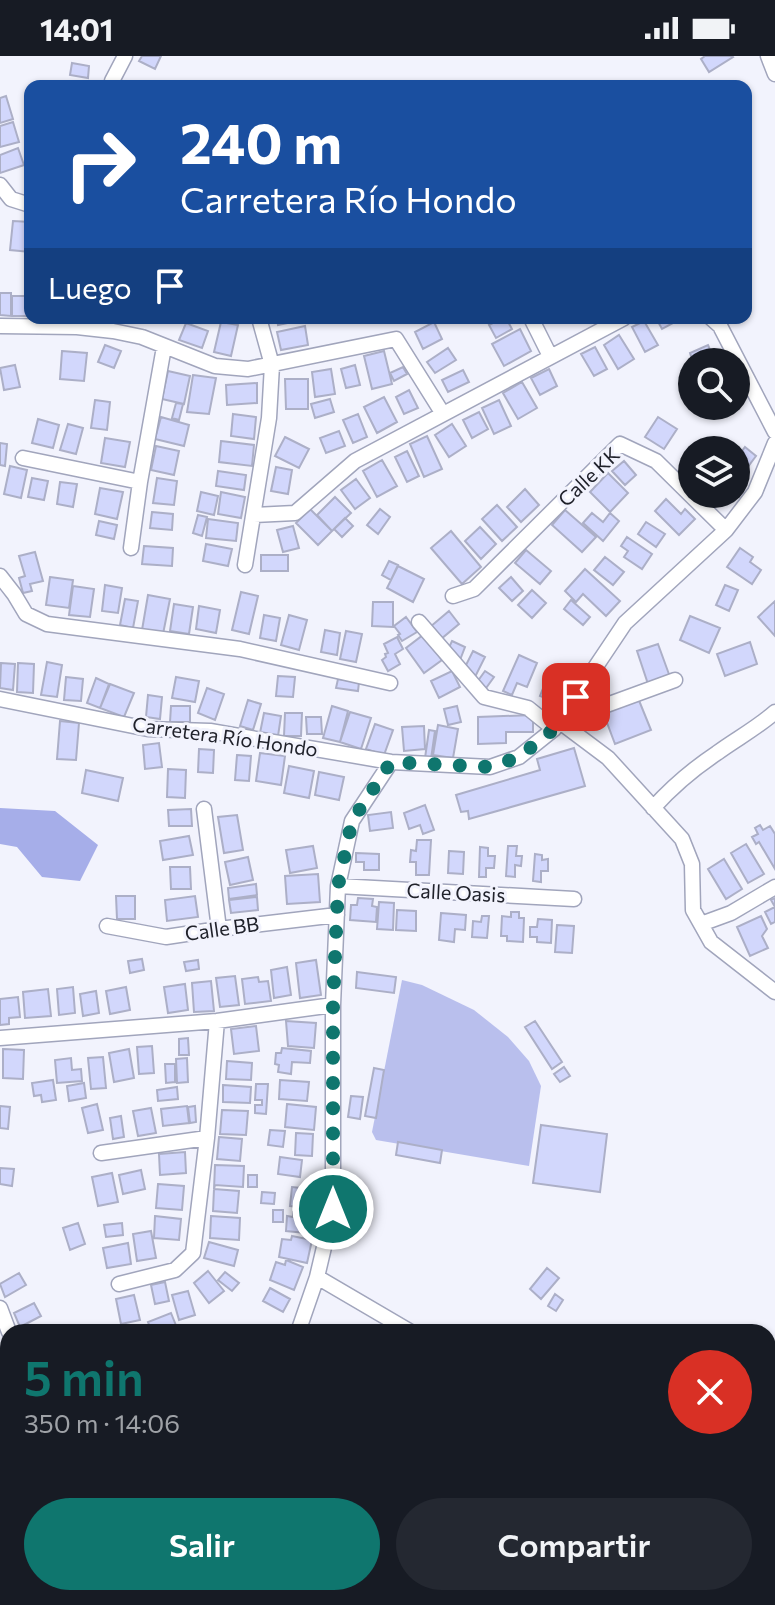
<!DOCTYPE html>
<html lang="es">
<meta charset="utf-8">
<style>
:root{--surface:#171b24;--page:#242831;--text:#f1f3f6;--muted:#9ea1a6;--accent:#0f766e}
body{margin:0;font-family:Commissioner,sans-serif;background:var(--page);color:var(--text);height:100vh;display:flex;flex-direction:column;font-size:30px;white-space:nowrap}
*{box-sizing:border-box;margin:0}
p{font-size:26px;color:var(--muted)}
.icon{flex:none;width:44px;height:44px;fill:none;stroke:currentColor;stroke-width:2;stroke-linecap:round;stroke-linejoin:round}
.map{position:relative;flex:1;overflow:hidden}
.details{position:absolute;left:0px;top:1268px;width:776px;height:282px;display:flex;flex-direction:column;background:var(--surface);border-radius:24px 24px 0 0;box-shadow:0 2px 6px #0004}
.details>*{flex:none}
.top-card{position:absolute;left:24px;top:24px;width:728px;height:244px;border-radius:16px;box-shadow:0 2px 6px #0004;background:#1a4fa0;color:#fff;overflow:hidden}
.tools{position:absolute;left:678px;top:292px;display:grid;gap:16px}
.tools a{display:grid;place-items:center;width:72px;height:72px;border-radius:50%;background:var(--surface);box-shadow:0 2px 6px #0004;font-size:40px}
.pin{position:absolute;display:grid;place-items:center;width:68px;height:68px;color:#fff;margin:-34px;border-radius:16px;box-shadow:0 4px 12px #0006}
.me{position:absolute;width:88px;margin:-44px;rotate:0deg;stroke-linejoin:round;filter:drop-shadow(0 0 6px #0008)}
.turn{display:flex;align-items:center;gap:28px;height:168px;padding:0 24px;font-size:36px}
.turn .icon{width:104px;height:104px;stroke-width:2.5}
.turn b{display:block;font-size:56px;line-height:68px}
.then{display:flex;align-items:center;height:76px;padding:0 24px;background:#0003;gap:16px;font-size:30px}
.round{display:grid;place-items:center;flex:none;width:84px;height:84px;border-radius:42px;background:var(--page)}
.headline{display:flex;align-items:center;justify-content:space-between;height:136px;padding:0 24px}
h1{font-size:48px;font-weight:600;line-height:60px;color:var(--accent)}
.primary-button{display:flex;gap:16px;margin-top:auto;padding:16px 24px}
.primary-button a{flex:1;height:92px;border-radius:48px;background:var(--accent);color:#fff;font-size:32px;font-weight:600;line-height:92px;text-align:center}
.primary-button a+a{background:var(--page);color:var(--text)}
.status{display:flex;justify-content:space-between;align-items:center;height:56px;padding:0 40px;background:var(--surface);direction:ltr}
.status svg{height:22px;fill:currentColor}
.map>svg:first-child{display:block}
</style>
<div class="status"><b>14:01</b><svg viewBox="0 0 49 12"><path d="M0 12V9h3v3zM5 12V6h3v6zM10 12V3h3v9zM15 12V0h3v12zM26 1h20v11H26zM47 4h2v5h-2z"/></svg></div>
<div class="map">
<svg width="775" height="1549" viewBox="0 0 775 1549">
<rect width="100%" height="100%" fill="#f2f3fd"/>
<!-- green -->
<path fill="#b9bfed" d="M402,924l20,5 52,25 34,27 21,24 12,25 -12,80 -153,-26 -4,-8z"/>
<!-- forest -->
<path fill="#a6aee9" d="M0,752l55,3 43,34 -18,36 -38,-4 -25,-30 -17,-3z"/>
<!-- building -->
<path fill="#d2d7fc" stroke="#acafc7" stroke-width="2" d="M142,0h19l-6,13 -16,-8z
M705,0h27l1,1 -24,15 -8,-13z
M72,7l17,3 -1,12 -18,-3z
M6,40l7,23 -13,4v-25z
M13,66l6,20 -19,5v-21z
M18,92l6,17 -24,8v-18z
M13,165l17,1v30l-20,-2z
M0,237h11v23l-11,-1z
M12,240h18v20h-18z
M277,262h34l-33,7z
M502,262h4l6,11 -16,9 -7,-13z
M656,262h19l2,3 -15,8z
M644,265l14,24 -13,7 -13,-25z
M221,266l17,3 -7,31 -17,-4z
M434,266l8,17 -19,10 -8,-17z
M186,267l22,8 -6,17 -23,-8z
M305,270l3,19 -27,5 -4,-18z
M520,273l11,22 -27,15 -12,-22z
M619,279l15,24 -16,10 -14,-24z
M105,289l16,6 -7,17 -16,-6z
M708,289l7,17h-22l-3,-9z
M595,291l12,22 -13,7 -13,-22z
M448,292l8,12 -21,13 -8,-11z
M62,295l25,2 -3,28 -24,-2z
M384,295l8,33 -20,5 -8,-33z
M15,309l5,22 -16,3 -4,-22z
M355,309l5,20 -14,3 -5,-19z
M403,311l4,7 -13,7 -4,-8z
M331,313l4,25 -20,3 -3,-25z
M549,313l8,17 -17,9 -9,-17z
M463,314l6,12 -21,10 -6,-12z
M168,315l22,5 -6,28 -22,-5z
M193,319l23,3 -7,36 -22,-2z
M285,323h23v30h-22z
M522,326l15,26 -19,11 -15,-26z
M257,327v20l-30,2 -1,-20z
M409,334l9,18 -14,6 -8,-17z
M384,341l13,25 -20,11 -13,-26z
M330,343l4,13 -19,6 -4,-14z
M95,344l15,2 -3,28 -16,-2z
M499,344l12,26 -17,8 -12,-26z
M176,347l7,1 -4,16 -7,-2z
M479,356l9,17 -16,9 -9,-18z
M233,358l23,3 -2,22 -23,-3z
M358,358l9,23 -14,6 -10,-23z
M161,361l28,8 -5,21 -29,-7z
M658,361l19,12 -13,20 -19,-12z
M38,363l21,6 -6,23 -21,-5z
M68,368l15,4 -7,26 -16,-4z
M452,368l14,22 -17,11 -14,-22z
M339,375l6,15 -19,7 -6,-15z
M427,380l15,33 -18,8 -14,-33z
M285,381l24,12 -10,19 -24,-12z
M105,382l25,4 -5,25 -24,-4z
M221,385l33,4 -2,21 -33,-4z
M0,387l7,1 -2,22 -5,-1z
M156,390l23,5 -5,24 -23,-5z
M745,391l11,9 -9,12 -11,-9z
M407,395l12,25 -12,6 -12,-25z
M382,404l15,26 -20,11 -14,-26z
M624,405l12,14 -11,10 -13,-14z
M10,410l17,4 -6,28 -17,-4z
M276,411l16,3 -4,24 -17,-3z
M218,415l28,4 -2,15 -28,-4z
M608,417l20,20 -18,19 -20,-20z
M32,422l16,3 -4,19 -16,-3z
M157,422l20,3 -3,24 -21,-2z
M356,423l14,19 -15,11 -14,-19z
M60,426l17,2 -4,23 -16,-3z
M100,432l23,4 -6,27 -22,-5z
M525,433l14,16 -18,17 -14,-15z
M201,436l17,4 -4,19 -17,-4z
M221,436l24,5 -4,21 -23,-4z
M707,438h20l-11,10z
M335,441l16,16 -19,18 -15,-16z
M666,443l15,15 4,-5 10,10 -16,16 -24,-24z
M497,449l20,22 -15,14 -20,-22z
M310,453l22,22 -14,14 -22,-22z
M380,453l10,8 -12,17 -11,-9z
M565,454l31,27 -14,15 -30,-27z
M152,456l21,2 -1,16 -22,-2z
M592,457l11,9 7,-9 9,8 -16,20 -20,-18z
M198,459l9,2 -5,19 -9,-3z
M345,462l8,8 -11,11 -8,-8z
M208,463l30,4 -2,18 -30,-3z
M99,465l18,4 -3,14 -18,-4z
M646,466l19,12 -9,13 -18,-13z
M293,470l6,22 -16,4 -6,-22z
M480,471l16,17 -15,15 -16,-18z
M451,475l30,36 -19,17 -31,-36z
M627,481l25,17 -10,15 -18,-12 4,-6 -7,-5z
M206,488l26,5 -4,17 -25,-5z
M144,490l29,2 -1,18 -30,-2z
M740,492l13,9 -3,5 11,8 -9,14 -25,-17z
M526,494l25,21 -11,13 -25,-21z
M35,496l8,29 -13,3 2,7 -9,2 -4,-15 6,-2 -6,-20z
M261,499h27v16h-27z
M605,501l19,15 -11,13 -19,-15z
M389,505l9,4 -7,15 -9,-5z
M398,510l26,13 -11,23 -26,-14z
M585,513l35,32 -14,15 -23,-22 -7,8 -11,-11z
M50,521l23,3 -4,28 -23,-3z
M511,521l12,14 -11,10 -13,-13z
M105,529l17,3 -4,25 -16,-2z
M725,529l13,5 -9,21 -13,-6z
M73,530l21,3 -4,28 -21,-2z
M532,534l14,13 -14,15 -14,-13z
M241,536l17,4 -9,38 -17,-4z
M148,539l22,4 -7,35 -21,-4z
M125,543l13,2 -5,27 -13,-3z
M571,544l19,17 -7,8 -19,-16z
M775,545v35l-17,-19z
M373,546h20v25l-21,-1z
M174,548l19,3 -4,27 -19,-3z
M199,550l21,4 -4,23 -20,-4z
M449,555l10,13 -18,15 -11,-12z
M264,559l16,3 -4,23 -16,-3z
M289,559l18,5 -8,30 -18,-5z
M690,560l30,12 -11,25 -29,-13z
M406,561l11,15 -15,9 -4,-6 2,-1 -6,-8z
M325,574l15,3 -3,22 -16,-3z
M346,575l16,3 -6,28 -16,-3z
M423,579l19,25 -18,13 -18,-25z
M397,581l6,12 -8,5 5,10 -12,7 -6,-11 4,-3 -1,-3 3,-1 -4,-9z
M452,585l13,6 -5,13 -14,-6z
M750,586l7,22 -32,12 -8,-22z
M658,588l12,33 -22,7 -11,-33z
M473,595l12,6 -10,20 -12,-6z
M519,599l18,8 -10,24 -10,-4 -5,12 -9,-4z
M47,606l15,3 -5,32 -16,-2z
M1,607l14,1 -2,26 -13,-2z
M18,607l16,1 -1,29 -16,-1z
M552,610l18,7 -12,30 -18,-7z
M452,615l8,16 -21,11 -8,-17z
M485,615l9,6 -10,14 -9,-6z
M278,620l17,1 -2,20 -17,-1z
M66,621l17,2 -2,22 -17,-1z
M176,621l23,4 -4,21 -23,-4z
M96,622l13,6 -9,24 -13,-5z
M338,623l21,3 -1,9 -22,-3z
M110,628l24,9 -10,24 -24,-9z
M207,632l17,6 -9,26 -17,-7z
M148,639l14,2 -2,22 -14,-2z
M638,642l13,32 -36,14 -12,-32z
M248,644l13,4 -8,26 -13,-4z
M171,650h19v16h-20z
M332,650l16,5 -8,31 -17,-4z
M457,650l4,16 -13,3 -4,-16z
M350,656l21,6 -10,31 -21,-7z
M264,657l17,3 -3,20 -18,-3z
M285,657h17l-1,23h-17z
M533,659v17h-27v11l-28,1v-27z
M306,661h15l1,17h-15z
M60,665l19,2 -3,37 -19,-1z
M375,668l18,6 -9,25 -18,-6z
M438,669l20,4 -5,29 -20,-3z
M424,670l1,23 -21,2 -2,-24z
M429,674l6,1 -4,28 -6,-1z
M159,687l3,24 -17,2 -2,-24z
M574,692l11,38 -116,33 -1,-8 -7,1 -5,-17 84,-25 -3,-11z
M199,693l15,1 -1,23 -15,-1z
M260,697l25,3 -4,29 -25,-4z
M237,699l14,1 -2,25 -14,-1z
M289,710l25,5 -5,27 -25,-5z
M168,713l18,1 -1,28 -18,-1z
M86,714l37,8 -5,23 -36,-8z
M319,716l25,5 -5,23 -24,-5z
M425,749l9,25 -11,4 -3,-9 -11,4 -5,-16z
M191,753l1,17h-23l-1,-16z
M391,756l2,16 -23,3 -2,-16z
M237,759l6,35 -19,3 -6,-36z
M760,769l3,5 7,-4 5,8v35l-16,-27 -3,2 -4,-7 6,-3 -3,-6z
M189,780l4,19 -30,5 -3,-19z
M417,784h14l-2,35h-13v-13h-6l1,-12 5,1z
M746,788l18,30 -16,9 -17,-30z
M313,790l4,22 -27,5 -4,-23z
M508,790h9l-1,10h6l-1,10 -6,-1v12l-9,-1z
M480,791l8,1v8h7l-1,12h-8v9h-7z
M449,795l15,1 -1,22 -15,-1z
M356,797l23,1v16h-15v-8h-8z
M535,798l7,1v5l6,-1v12h-7v11l-8,-1z
M248,801l5,23 -23,5 -5,-23z
M724,803l18,30 -16,10 -18,-30z
M170,811h20l1,22h-20z
M318,818l2,28 -33,2 -2,-28z
M256,828l1,11 -28,4 -1,-11z
M116,840h19v23h-18z
M195,840l3,21 -31,4 -2,-21z
M257,841l1,13 -27,3 -2,-13z
M358,842l15,1 -1,7 5,1 -1,15 -26,-2 1,-15h6z
M775,842v24l-4,2 -6,-12 10,-5 -4,-7z
M379,846l15,1 -1,27 -16,-1z
M397,854l19,1v20l-20,-1z
M511,856h8v6h5l-1,24 -16,-1v-5h-6l1,-20 9,1z
M441,857l25,2 -1,15 -10,-1 -1,13 -15,-2z
M482,860h7l-2,22 -15,-1 1,-16 8,1z
M761,860l6,13 -5,7 6,12 -18,8 -13,-29z
M538,863l14,1 -1,23 -14,-1v-5h-7v-10h7z
M557,869l17,1 -2,27 -17,-1z
M142,903l2,11 -14,3 -2,-12z
M198,904l1,9 -13,2 -2,-9z
M316,904l5,35 -21,3 -4,-35z
M287,911l4,28 -17,3 -3,-28z
M357,916l39,5 -2,16 -38,-5z
M235,920l4,29 -19,2 -4,-29z
M258,921l1,5 9,-1 3,20 -26,3 -3,-25z
M211,925l3,30 -20,1 -2,-29z
M185,928l3,26 -20,3 -4,-26z
M73,931l2,26 -16,2 -2,-26z
M126,931l4,23 -20,4 -4,-23z
M48,933l3,27 -26,2 -2,-26z
M96,935l3,22 -16,3 -3,-22z
M18,941l2,20 -11,1v6l-9,1v-26z
M286,965l30,2 -2,25 -26,-2z
M535,965l27,41 -10,7 -27,-42z
M256,970l3,25 -25,3 -3,-25z
M188,982l1,17h-10v-16z
M152,990l2,27 -15,1 -2,-27z
M282,992l29,3 -1,12 -18,-1 -1,12 -13,-2 1,-7 -4,-1 1,-11h5z
M3,993l21,1 -1,29 -20,-1z
M129,993l5,29 -20,4 -5,-29z
M103,1001l3,31 -15,1 -3,-31z
M71,1002l1,12 9,-1 1,12 -25,2 -2,-23z
M187,1002l1,24 -11,1 -1,-24z
M227,1005l25,2 -1,17 -25,-1z
M165,1008h10v18l-9,1z
M564,1011l6,9 -10,6 -6,-8z
M374,1012l10,2 -8,48 -11,-2z
M53,1024l3,20 -14,2 -1,-7 -7,1 -2,-13z
M280,1024l29,2 -2,19 -28,-2z
M84,1027l2,15 -17,3 -2,-15z
M256,1028h12l-2,30 -11,-1v-8h7v-5h-7z
M223,1029l28,2 -1,16 -27,-1z
M177,1031l1,12 -20,2 -1,-11z
M351,1040l12,1 -3,22 -12,-2z
M97,1048l6,26 -15,3 -6,-25z
M287,1048l29,3 -2,23 -29,-3z
M0,1050l10,1 -2,22 -8,-1z
M187,1050l2,17 -26,3 -2,-17z
M195,1050l1,16 -6,1 -2,-16z
M151,1052l5,25 -18,3 -5,-25z
M222,1054l26,1 -2,24 -26,-1z
M121,1060l3,21 -11,2 -3,-21z
M541,1069l66,9 -7,58 -67,-9z
M270,1074l15,1 -2,16 -15,-2z
M296,1077l17,1 -1,22 -17,-1z
M219,1081l23,2 -2,22 -23,-2z
M398,1086l44,8 -2,13 -44,-8z
M185,1096l1,21 -26,2 -1,-21z
M280,1101l22,3 -2,17 -22,-3z
M215,1109l29,1 -1,21 -28,-2 -1,4z
M0,1112l14,1 -2,17 -12,-2z
M141,1114l4,19 -22,5 -4,-19z
M112,1117l6,29 -20,4 -6,-29z
M248,1119h9v12h-9z
M158,1128l26,2 -2,24 -26,-2z
M292,1131l26,3 3,19 -31,-3z
M214,1133l25,2 -2,22 -24,-2z
M262,1136l13,1 -1,11 -13,-1z
M303,1152l15,1 -2,25 -30,-3 1,-15 6,1v-5l9,1z
M273,1154h10v12h-10z
M155,1160l26,3 -2,21 -25,-2z
M211,1160l29,2 -1,22 -29,-2z
M78,1167l7,21 -15,6 -7,-22z
M122,1167l1,12 -17,2 -2,-12z
M151,1175l5,27 -19,3 -4,-27z
M292,1180l20,4 -5,23 -28,-6 3,-18 9,1z
M209,1186l29,8 -4,16 -30,-8z
M128,1187l3,21 -24,4 -4,-20z
M286,1204l17,7 -9,23 -24,-10 6,-18 9,3z
M547,1212l12,10 -18,21 -11,-10z
M208,1215l16,20 -15,12 -15,-20z
M225,1216l14,11 -7,8 -14,-11z
M19,1217l7,12 -21,12 -5,-13z
M165,1226l4,19 -14,3 -4,-19z
M270,1232l20,11 -7,13 -20,-11z
M188,1235l7,24 -16,5 -7,-25z
M555,1238l8,6 -7,11 -8,-5z
M134,1239l6,25 -19,4 -5,-25z
M34,1247l7,13 -21,11 -6,-14z
M171,1257l6,15 -11,4h-14l-4,-10z
M0,1290l8,19v4l-8,4z
M768,1301h7v15l-7,-1z
M7,1318l1,23 -8,4v-24z
M8,1347v27l-1,1 -7,-16v-8z
M771,1357h4v28h-5z
M21,1542h38v7h-37z
M136,1542h9l7,3 -2,4h-17z
M377,1542h39l3,5 -2,2h-35z"/>
<g fill="none" stroke-linecap="round" stroke-linejoin="round">
<defs>
<path id="minor" d="M768,0l7,18
M112,30v-5l13,-25
M0,129l11,14 19,6
M531,262l19,38
M711,262l9,8 55,106
M0,270l77,1 36,4 29,6 73,29 33,3 148,-30 47,75
M23,402l117,24
M254,459l41,-2 60,-52 269,-143
M131,492l9,-66 24,-135
M245,509l24,-147 3,-53 -13,-47
M0,520l14,18 12,20 21,10 193,25 150,34
M453,540l21,-7 146,-145 36,17 70,69
M419,566l65,75 44,11 26,21
M0,643l148,30 62,2 181,31 99,5 29,-10 35,-28 71,-106 101,-93 29,-38 20,-49
M560,666l48,36 74,81 10,25 1,46 18,32 64,50
M560,666l115,-42
M653,752c19,-21 40,-39 64,-55 19,-14 40,-25 58,-41
M204,753l15,120
M338,830l236,13
M701,868l30,-11 44,-26
M107,870l59,11 53,-8 118,-14
M0,982l217,-17 116,-16
M101,1097l106,-15
M317,1221l94,55
M119,1228l56,-14 18,-17 14,-115 10,-117
M0,1252l9,24
M298,1276l19,-55 16,-68v-204l5,-119 14,-65 39,-59
M768,1336l7,1
M79,1542l2,7
M618,1542l9,7
M441,1549l8,-7"/>
</defs>
<!-- minor casing -->
<use href="#minor" stroke="#a1a5bc" stroke-width="17"/>
<!-- minor -->
<use href="#minor" stroke="#fff" stroke-width="14"/>
</g>
<g fill="none" stroke-linecap="round" stroke-linejoin="round">
<!-- route -->
<path stroke="#0f766e" stroke-width="14" stroke-dasharray="0 25.2" d="M333,1153v-204l5,-119 14,-65 39,-59 99,5 29,-10 35,-28 22,-32"/>
</g>
<g text-anchor="middle" stroke-width="6" stroke-linejoin="round" paint-order="stroke">
<!-- street labels -->
<g font-size="20" fill="#20222b" stroke="#f2f3fd">
<text transform="translate(589 421) rotate(-43)" y="7">Calle KK</text>
<text transform="translate(225 681) rotate(8)" y="7">Carretera Río Hondo</text>
<text transform="translate(456 837) rotate(3)" y="7">Calle Oasis</text>
<text transform="translate(222 873) rotate(-8)" y="7">Calle BB</text>
</g>
</g>
</svg>
<div class="tools">
<a><svg class="icon" aria-label="search" viewBox="0 0 24 24"><circle cx="10" cy="10" r="6"/><path d="M15 15l6 6"/></svg></a>
<a><svg class="icon" aria-label="layers" viewBox="0 0 24 24"><path d="M12 4l9 5-9 5-9-5zM3 14l9 5 9-5"/></svg></a>
</div>
<div class="pin" style="left:576px;top:641px;background:#d93025"><svg class="icon" aria-label="arrive" viewBox="0 0 24 24"><path d="M6 21V4h12l-3 4 3 4H6"/></svg></div>
<svg class="me" style="left:333px;top:1153px" viewBox="-20 -20 40 40"><circle r="17" fill="#0f766e" stroke="#fff" stroke-width="3"/><path d="M0-11L8 9 0 5-8 9z" fill="#fff"/></svg>
<div class="top-card">
<div class="turn"><svg class="icon" aria-label="right" viewBox="0 0 24 24"><path d="M7 20v-9h11M14 6l5 5-5 5"/></svg><div><b>240 m</b>Carretera Río Hondo</div></div>
<div class="then">Luego<svg class="icon" aria-label="arrive" viewBox="0 0 24 24"><path d="M6 21V4h12l-3 4 3 4H6"/></svg></div>
</div>
<section class="details">
<div class="headline"><div><h1>5 min</h1><p>350 m · 14:06</p></div><a class="round" style="background:#d93025;color:#fff"><svg class="icon" aria-label="close" viewBox="0 0 24 24"><path d="M6 6l12 12M18 6L6 18"/></svg></a></div>
<div class="primary-button"><a>Salir</a><a>Compartir</a></div>
</section>
</div>
